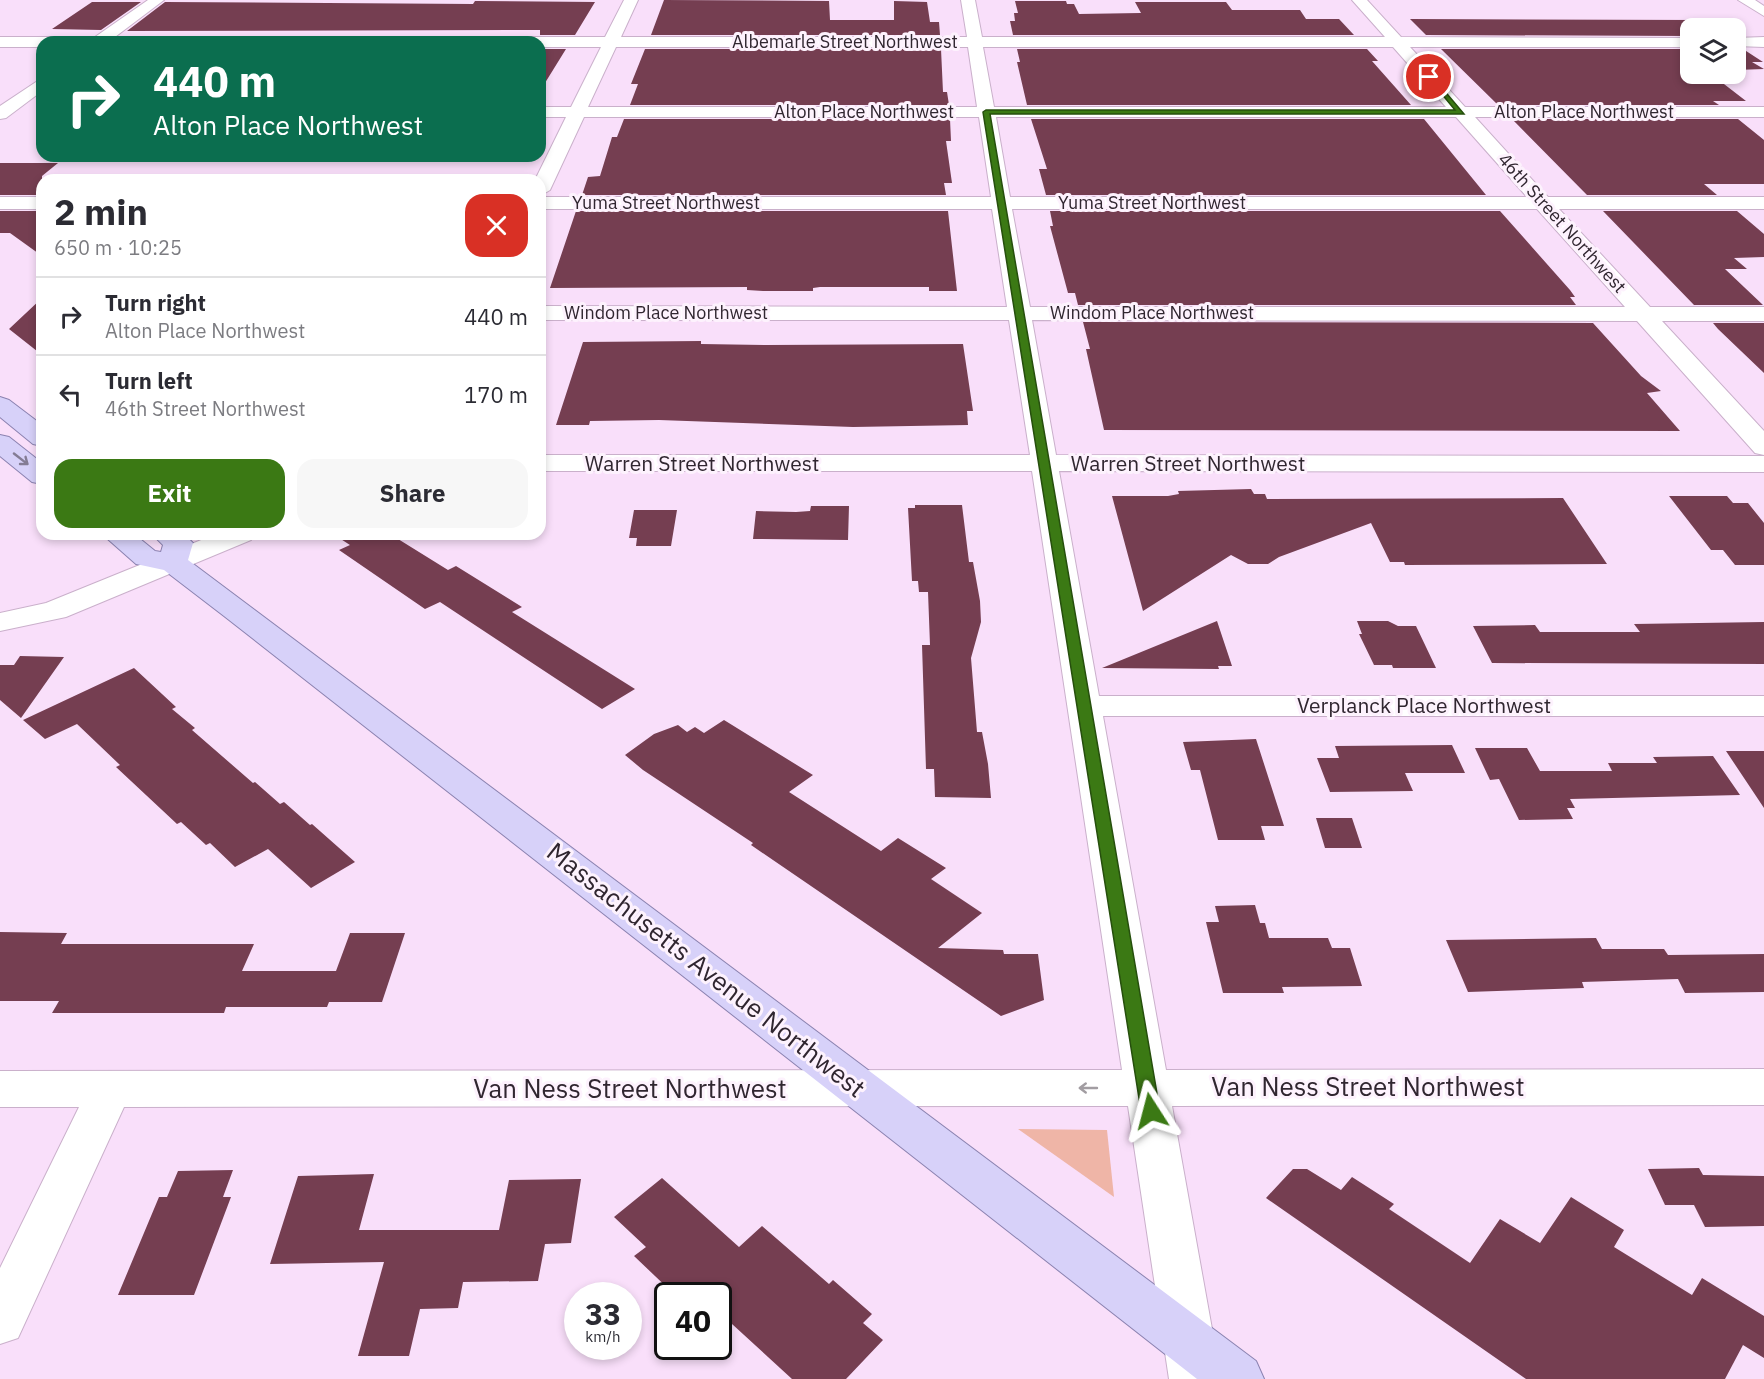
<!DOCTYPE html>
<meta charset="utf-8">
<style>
:root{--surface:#fff;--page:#f7f7f7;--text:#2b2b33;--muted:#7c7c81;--line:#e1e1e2;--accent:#3b7914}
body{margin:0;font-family:"IBM Plex Sans",sans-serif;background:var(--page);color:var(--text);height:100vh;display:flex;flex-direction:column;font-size:22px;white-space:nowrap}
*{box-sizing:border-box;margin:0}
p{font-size:20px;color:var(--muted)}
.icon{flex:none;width:33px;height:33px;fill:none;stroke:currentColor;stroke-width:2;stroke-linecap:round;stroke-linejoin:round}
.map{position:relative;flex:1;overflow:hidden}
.drawer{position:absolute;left:36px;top:174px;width:510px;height:366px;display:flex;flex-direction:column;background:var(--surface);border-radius:18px;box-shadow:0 3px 9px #0003}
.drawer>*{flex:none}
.banner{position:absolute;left:36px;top:36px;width:510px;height:126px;border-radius:18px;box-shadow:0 3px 9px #0003;background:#0b6e4f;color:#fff;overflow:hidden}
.tools{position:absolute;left:1680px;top:18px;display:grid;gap:12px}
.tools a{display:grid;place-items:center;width:66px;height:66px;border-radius:12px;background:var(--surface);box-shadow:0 3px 9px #0003;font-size:30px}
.speed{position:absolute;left:564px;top:1282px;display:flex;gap:12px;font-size:30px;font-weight:700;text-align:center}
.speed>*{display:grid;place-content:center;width:78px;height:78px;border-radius:50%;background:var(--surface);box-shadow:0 3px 9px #0003;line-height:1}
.speed small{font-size:15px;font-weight:400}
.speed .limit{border:3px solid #111;border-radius:9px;background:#fff;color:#111}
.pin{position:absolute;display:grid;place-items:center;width:51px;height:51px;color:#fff;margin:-26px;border:3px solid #fff;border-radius:50%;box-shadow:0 2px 6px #0007}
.me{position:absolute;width:66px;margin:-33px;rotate:351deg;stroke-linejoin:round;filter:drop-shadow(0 0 4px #0008)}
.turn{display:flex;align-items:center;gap:21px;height:126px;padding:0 18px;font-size:27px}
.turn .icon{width:78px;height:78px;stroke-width:2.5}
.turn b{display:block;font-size:42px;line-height:51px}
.round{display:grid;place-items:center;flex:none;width:63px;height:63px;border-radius:18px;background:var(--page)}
.overview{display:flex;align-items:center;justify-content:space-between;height:102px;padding:0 18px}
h1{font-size:36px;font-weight:800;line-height:45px}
.action{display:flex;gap:12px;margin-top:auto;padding:12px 18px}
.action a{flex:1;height:69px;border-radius:18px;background:var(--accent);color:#fff;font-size:24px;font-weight:800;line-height:69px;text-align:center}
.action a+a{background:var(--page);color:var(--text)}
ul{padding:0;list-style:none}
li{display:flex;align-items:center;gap:18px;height:78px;padding:0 18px;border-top:2px solid var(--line)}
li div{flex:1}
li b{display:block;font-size:22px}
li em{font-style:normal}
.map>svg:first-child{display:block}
</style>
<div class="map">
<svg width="1764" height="1379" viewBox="0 0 1764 1379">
<rect width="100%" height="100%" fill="#f9dffa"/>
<!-- green -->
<path fill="#efb5a7" d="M1018,1129l89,1 7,67z"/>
<!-- building -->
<path fill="#753e51" d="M664,0l165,1 1,19h64v-19l33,1 3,20h9l1,13h-289z
M475,1l120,1 -20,33h-35v-5l-413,1 38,-29 308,2z
M1015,1h51l1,3h7l5,10 62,-1 -6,-11h91l6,8h68l6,9h33l15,16h-341l-3,-14h5l-1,-8h4z
M92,2h49l-40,28 -49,-1z
M1410,19l290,1 13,8h-23v8l-264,-1z
M1736,48l7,1 20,13h-11l12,7 -28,1z
M540,49h26l-26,42z
M645,49h296l2,43h4l2,13h-319l8,-21h-7z
M1017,49h350l11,12h-6l39,44h-384l-10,-43h3z
M1441,49h249v25h32h-11l35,27h-33l6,4h-221z
M624,119h326l1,22h-5l6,42h-8l2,12h-364l6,-18 12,-1 12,-39h5z
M1031,119h393l62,76h-440l-7,-26h8z
M1512,119h226l26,21v44h-60l13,11h-130z
M0,163h58l-16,13v19h-42z
M0,211h42v45l-32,-23h-10z
M576,211h372l9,80h-28v-4h-109l-7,1v3h-50l-16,-1v-3l-197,1z
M1050,211h450l70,79 5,7h-5l6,8h-498l-3,-12h-7l-18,-67h3z
M1603,211h134l27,23v23l-30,1 13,11h-22l38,36h-69z
M42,298v57l-33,-26z
M1083,322l510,1 48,53 20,15 -14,2 33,38 -576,-1 -18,-81h4z
M1713,323h51v50l-46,-44z
M701,341v3l67,1 195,-1 10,67h-6l1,14 -115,2 -194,-7 -69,1 -1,4h-33l27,-83z
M1251,489l3,5h11l2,5 296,-1 44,66 -202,1 -1,-3h-14l-19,-39 -92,34 -11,7h-20l-17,-9 -88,56 -31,-115h56l11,-2 -1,-3z
M1669,496h58l6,7h15l16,20v42h-29l-12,-15h-12z
M915,505h47l7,57h4l7,39 1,21 -10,36 6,74h5l6,32 3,34 -56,-1 -1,-28h-8l-4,-124h8l-2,-53h-9l-1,-11h-6l-4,-73h7z
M811,506h38l-1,34 -95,-1 3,-28 40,1 14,-1z
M634,510h43l-6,36h-35l1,-8h-8z
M333,534h57l58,36 8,-4 66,41 -10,5 123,77 -33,20 -162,-107 -15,7 -86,-59 11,-5z
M1217,621l15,45h-14l1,3 -117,-1z
M1357,621h31l10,5h18l20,42h-43l-1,-3h-18l-15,-31h3z
M1764,622v42l-272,-1 -19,-37 62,-1 5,7h100l-6,-8z
M20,656l44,1 -43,61 -21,-18v-35h14z
M134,668l42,39 -4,2 23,19 -3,2 61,53 2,-1 25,22 4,-2 26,23 2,-1 43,38 -44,26 -43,-39 -33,18 -25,-24 -4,2 -25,-23 -4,2 -61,-57 4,-2 -43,-41 -32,15 -22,-19z
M724,720l89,55 -24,17 92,59 17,-13 48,30 -15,11 51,34 -44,35 65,2 1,4h34l6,46 -43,16 -250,-171 2,-2 -110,-73 -18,-15 29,-21 24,-9 9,7 8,-5 9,6z
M1256,739l28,87h-23l4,14h-47l-18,-70h-9l-8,-28z
M1452,745l13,28h-60l8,18 -83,1 -13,-34h22l-4,-12z
M1475,748h52l13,23h72l-4,-8h49l-4,-6 60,-1 27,39 -170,4 5,9h-8l6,11 -54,1 -20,-41 -9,1z
M1726,751h38v57z
M1316,818h36l10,30h-37z
M1255,905l5,18h5l4,15h59l4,10h18l12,38 -80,1 2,6h-61l-17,-71h13l-4,-16z
M0,932l67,1 -6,11h193l-12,27h94l14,-38h55l-23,69h-53l-2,5h-101l-2,6h-172l7,-12h-59z
M1596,938l6,11h62l4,6 96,-1v38l-79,1 -7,-14 -96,3 2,6 -116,4 -22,-52z
M1699,1168l4,7 61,1v50l-59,1 -11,-22h-29l-17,-36z
M1293,1169h14l34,21 11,-13 42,27 -5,5 81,54 30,-44 40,24 31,-46 53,33 -10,17 78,48 10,-17 62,38v42l-21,-13 -18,34h-199l-260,-181z
M233,1170l-10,27h8l-37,98h-76l41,-98h8l11,-26z
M374,1174l-15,56h140l10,-50 72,-1 -10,64 -26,1 -7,37 -75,1 -5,26 -38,1 -11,47h-51l26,-94 -114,2 28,-88z
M662,1178l77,69 23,-21 67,58 4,-4 39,34 -9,9 20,17 -37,39h-54l-60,-55 -14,12v-40h-42l-42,-40 12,-9 -32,-30z"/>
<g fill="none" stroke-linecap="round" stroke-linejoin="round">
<defs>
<path id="minor" d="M148,0h16l-49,37h490l19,-37h14l-17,37h346l-6,-37h14l7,37h403l-33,-37h15l34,37 289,1v9h-280l55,60h299v10h-289l73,80h216v12h-205l91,98h114v14h-102l102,110v24l-9,-2 -118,-132 -605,-1 24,135 708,1v16l-705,-1 40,225h665v20h-661l63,354 598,-1v36l-592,1 49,273h-52l-41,-273 -1004,1 -106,231 -18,6v-76l79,-161h-79v-36l1122,-1 -90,-599h-492v-16h490l-21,-135h-469v-14l467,1 -15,-98h-452v-12h451l-12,-80h-395l-34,73 -10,6v-16h-5l31,-63h-26v-10h31l30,-60h-61v-5h-498v5h-42v-10h95zM616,47h352l9,60h-389zM983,47h410l53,60h-452zM996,117h460l71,80h-517zM1012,209h525l88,98h-595z
M1738,0h17l9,6v10z
M1764,37v10l-28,-1v-8z
M42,78v13l-36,27 -6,1v-13z
M0,197h42v12h-42z
M216,534h39l-4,6 -185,77 -66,14v-18l46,-10z"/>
<path id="major" d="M0,397l9,3 33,25v21l-9,-2 -33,-27z
M0,435l9,2 33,26v21l-10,-2 -32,-26z
M102,534h32l21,17 6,1 2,-7 -11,-11h32l9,9 -5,17 1068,801 8,18h-67l-973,-763 -60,-46 -28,-6z"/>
</defs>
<!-- minor casing -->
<use href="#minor" stroke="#cab0cb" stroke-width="2"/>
<!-- major casing -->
<use href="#major" stroke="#8b82b0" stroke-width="2"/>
<!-- minor -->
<use href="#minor" fill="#fff" fill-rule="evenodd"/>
<!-- major -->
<use href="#major" fill="#d7d1f9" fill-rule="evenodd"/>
</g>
<!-- one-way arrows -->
<defs><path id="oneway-shaft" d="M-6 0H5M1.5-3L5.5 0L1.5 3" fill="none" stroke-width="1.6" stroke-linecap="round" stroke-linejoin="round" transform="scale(1.5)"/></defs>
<use stroke="#847c94" href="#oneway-shaft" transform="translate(21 459) rotate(38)"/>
<use stroke="#a29da2" href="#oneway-shaft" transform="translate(1088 1088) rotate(180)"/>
<!-- route -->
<path fill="#3b7914" stroke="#264f0d" stroke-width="1.5" d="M1427,76h5l32,38h-474l170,997 -3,5 -6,2 -7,-2 -3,-5 -158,-999 3,-2h469z"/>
<g text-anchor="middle" stroke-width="6" stroke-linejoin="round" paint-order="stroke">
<!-- far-street labels -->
<g font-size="18" fill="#302630" stroke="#fdf2fd">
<text x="845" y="48">Albemarle Street Northwest</text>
<text x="864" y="118">Alton Place Northwest</text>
<text x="1584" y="118">Alton Place Northwest</text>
<text x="666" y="209">Yuma Street Northwest</text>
<text x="1152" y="209">Yuma Street Northwest</text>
<text transform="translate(1562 223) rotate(48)" y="6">46th Street Northwest</text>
<text x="666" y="319">Windom Place Northwest</text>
<text x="1152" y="319">Windom Place Northwest</text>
</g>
<!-- street labels -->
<g font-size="21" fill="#302630" stroke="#fdf2fd">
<text x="702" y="471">Warren Street Northwest</text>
<text x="1188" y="471">Warren Street Northwest</text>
<text x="1424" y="713">Verplanck Place Northwest</text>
</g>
<!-- near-street labels -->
<g font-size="26" fill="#302630" stroke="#fdf2fd">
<text transform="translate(706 970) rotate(38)" y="9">Massachusetts Avenue Northwest</text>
<text x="1368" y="1096">Van Ness Street Northwest</text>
<text x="630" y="1098">Van Ness Street Northwest</text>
</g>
</g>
</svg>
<div class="tools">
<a><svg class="icon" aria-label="layers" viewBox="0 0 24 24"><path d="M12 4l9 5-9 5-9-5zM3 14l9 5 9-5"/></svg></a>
</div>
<div class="speed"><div>33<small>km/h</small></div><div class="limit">40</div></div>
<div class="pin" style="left:1429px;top:77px;background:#d93025"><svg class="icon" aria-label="arrive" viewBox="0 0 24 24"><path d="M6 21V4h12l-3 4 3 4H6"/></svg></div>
<svg class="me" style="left:1151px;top:1111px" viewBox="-20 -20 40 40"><path d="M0-17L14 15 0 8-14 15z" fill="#3b7914" stroke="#fff" stroke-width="4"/></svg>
<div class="banner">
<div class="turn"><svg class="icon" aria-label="right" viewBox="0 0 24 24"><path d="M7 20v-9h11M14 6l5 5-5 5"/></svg><div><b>440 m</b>Alton Place Northwest</div></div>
</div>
<section class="drawer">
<div class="overview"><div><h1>2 min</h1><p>650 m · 10:25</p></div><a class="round" style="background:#d93025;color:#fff"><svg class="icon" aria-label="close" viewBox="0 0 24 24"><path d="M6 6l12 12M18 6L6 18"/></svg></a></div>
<ul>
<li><svg class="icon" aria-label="right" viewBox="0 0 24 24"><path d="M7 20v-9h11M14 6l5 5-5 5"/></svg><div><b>Turn right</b><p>Alton Place Northwest</p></div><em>440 m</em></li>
<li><svg class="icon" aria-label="left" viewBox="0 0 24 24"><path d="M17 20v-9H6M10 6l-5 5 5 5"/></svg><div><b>Turn left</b><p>46th Street Northwest</p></div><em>170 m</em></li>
</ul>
<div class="action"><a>Exit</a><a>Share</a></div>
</section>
</div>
